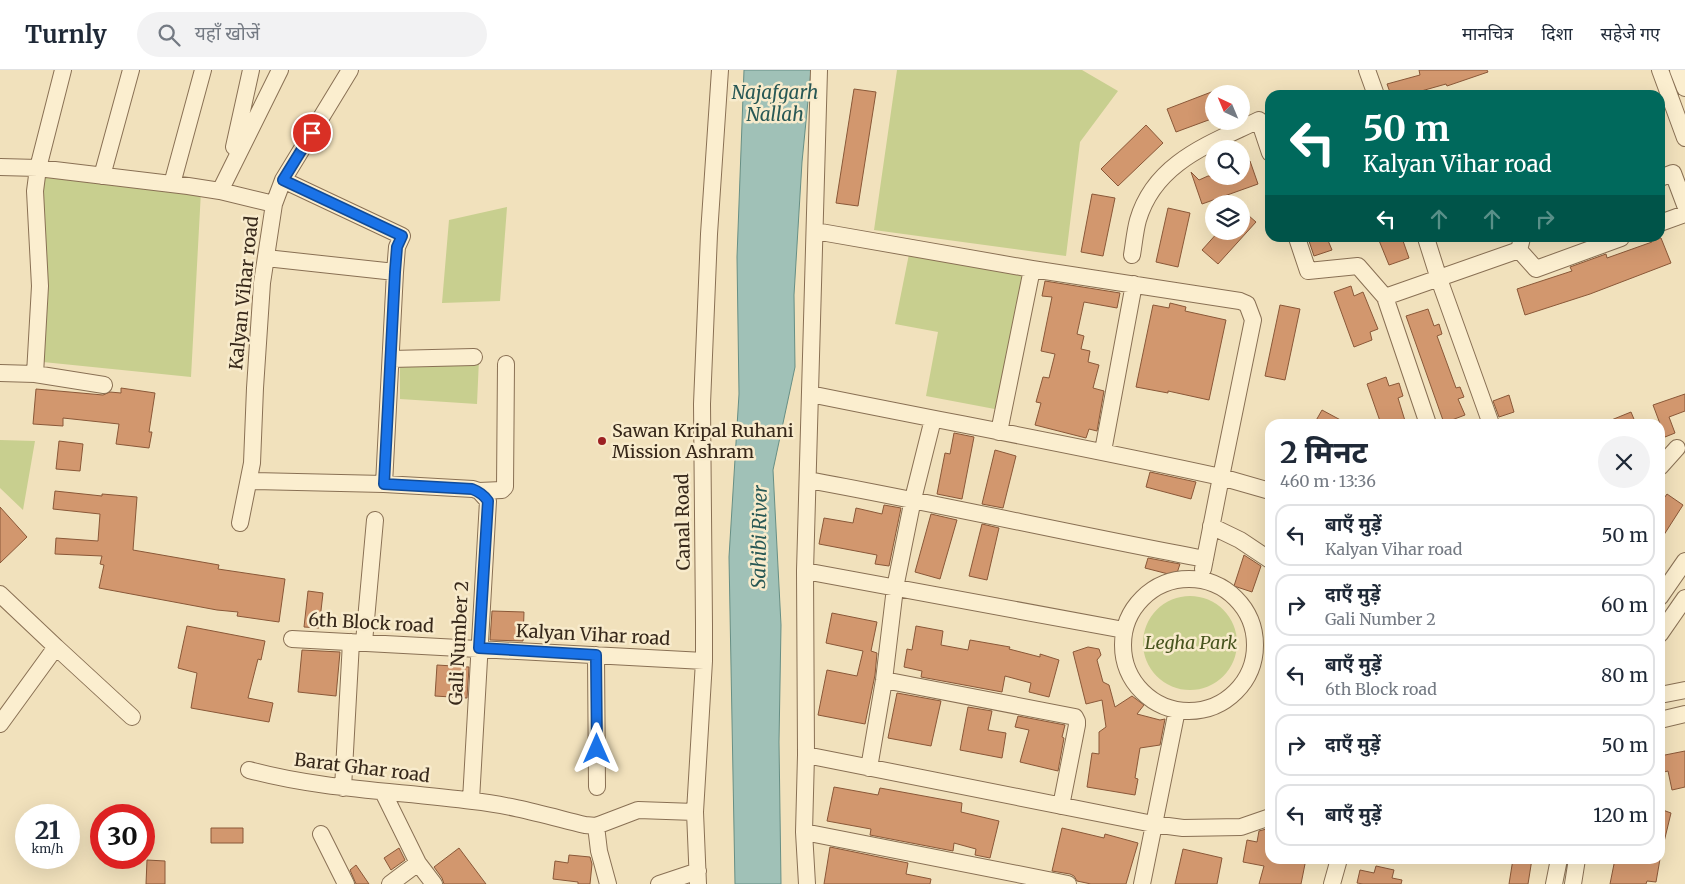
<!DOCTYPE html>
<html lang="hi">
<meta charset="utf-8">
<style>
:root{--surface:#fff;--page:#f2f2f3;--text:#1f2937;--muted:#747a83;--line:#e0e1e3}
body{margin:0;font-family:Merriweather,"Noto Sans Devanagari",serif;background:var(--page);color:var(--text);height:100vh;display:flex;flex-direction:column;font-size:19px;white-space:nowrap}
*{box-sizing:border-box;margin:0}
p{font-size:16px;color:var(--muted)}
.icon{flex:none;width:28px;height:28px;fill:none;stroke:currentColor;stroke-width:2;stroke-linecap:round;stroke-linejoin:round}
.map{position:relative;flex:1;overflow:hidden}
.panel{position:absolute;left:1265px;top:349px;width:400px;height:445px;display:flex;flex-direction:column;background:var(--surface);border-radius:15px;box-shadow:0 5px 20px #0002}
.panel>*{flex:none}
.guide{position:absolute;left:1265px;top:20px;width:400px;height:152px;border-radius:15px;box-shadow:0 5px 20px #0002;background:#00695c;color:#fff;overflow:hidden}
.needle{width:32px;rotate:316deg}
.buttons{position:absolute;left:1205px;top:15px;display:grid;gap:10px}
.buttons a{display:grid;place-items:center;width:45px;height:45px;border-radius:50%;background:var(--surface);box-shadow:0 5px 20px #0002;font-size:25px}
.speed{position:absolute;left:15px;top:734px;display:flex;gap:10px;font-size:25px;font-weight:700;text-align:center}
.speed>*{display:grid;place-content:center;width:65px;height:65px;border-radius:50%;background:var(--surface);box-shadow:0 5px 20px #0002;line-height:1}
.speed small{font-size:12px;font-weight:400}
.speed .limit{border:8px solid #d22;background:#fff;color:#111}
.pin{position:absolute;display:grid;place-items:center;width:42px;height:42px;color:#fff;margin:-21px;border:2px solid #fff;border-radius:50%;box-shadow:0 1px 5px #0007}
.me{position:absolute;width:55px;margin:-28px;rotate:0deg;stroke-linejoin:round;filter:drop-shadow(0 0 4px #0008)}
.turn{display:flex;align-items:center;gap:18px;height:105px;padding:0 15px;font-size:22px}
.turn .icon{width:65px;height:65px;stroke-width:2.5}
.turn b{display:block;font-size:35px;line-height:42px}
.lanes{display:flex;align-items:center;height:48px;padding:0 15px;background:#0003;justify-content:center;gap:25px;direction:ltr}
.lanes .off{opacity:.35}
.round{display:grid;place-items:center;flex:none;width:52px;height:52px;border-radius:26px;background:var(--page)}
.summary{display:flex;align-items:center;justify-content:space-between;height:85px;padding:0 15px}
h1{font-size:30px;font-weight:700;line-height:38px}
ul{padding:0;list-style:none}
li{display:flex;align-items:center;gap:15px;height:62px;margin:0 10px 8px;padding:0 5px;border:2px solid var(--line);border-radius:15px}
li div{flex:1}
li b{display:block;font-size:19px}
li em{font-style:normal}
header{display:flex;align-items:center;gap:30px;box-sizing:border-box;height:70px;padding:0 25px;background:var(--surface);border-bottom:1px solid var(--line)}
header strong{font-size:24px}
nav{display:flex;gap:28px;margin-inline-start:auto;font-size:18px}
.search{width:350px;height:45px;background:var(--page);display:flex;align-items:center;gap:12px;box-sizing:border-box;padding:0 18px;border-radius:28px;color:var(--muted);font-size:19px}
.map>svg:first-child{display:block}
</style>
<header>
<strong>Turnly</strong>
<div class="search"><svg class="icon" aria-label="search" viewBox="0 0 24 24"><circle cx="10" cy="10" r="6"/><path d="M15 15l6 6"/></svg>यहाँ खोजें</div>
<nav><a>मानचित्र</a><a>दिशा</a><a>सहेजे गए</a></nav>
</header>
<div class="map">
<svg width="1685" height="814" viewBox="0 0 1685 814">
<rect width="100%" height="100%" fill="#f1e1bc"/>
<!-- green -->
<path fill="#c8cf8f" d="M897,0h185l36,21 -38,51 -14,114 -192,-26z
M44,104l157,17 -10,186 -148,-15z
M507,137l-7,94 -58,2 7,-83z
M910,179l117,22 -27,139 -74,-14 12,-64 -43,-8z
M400,284l79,5 -2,45 -77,-5z
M0,370l35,1 -12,69 -23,-22z
M1143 573a47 47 0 1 1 94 0a47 47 0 1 1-94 0Z"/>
<!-- water -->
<path fill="#a0c1b7" stroke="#678f85" d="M744,0h67l-9,92 -8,133 1,72 -22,103 8,155 -2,117 2,142h-46l-6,-327 10,-163 -2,-137z"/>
<!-- building -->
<path fill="#d2976e" stroke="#8a5838" d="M1419,0h68l1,2 -41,14 -1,-2 -39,11h-16l-4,-11 33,-9z
M854,19l22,3 -18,114 -22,-3z
M1214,21v27l-38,14 -9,-23z
M1146,55l17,18 -45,43 -17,-17z
M1250,91l8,23 -56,20 -11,-32 8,8 9,-4h33v-12z
M1092,124l23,4 -12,58 -22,-4z
M1168,138l22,5 -12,54 -22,-5z
M1241,139l15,13 -38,42 -16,-14 17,-19h22z
M1308,168h19l5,12 -18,6z
M1378,168h24l7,20 -20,7z
M1650,168h11l10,25 -81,31 -65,21 -8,-26 55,-18 -2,-4 36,-13 1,4 45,-16z
M1045,211l75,12 -3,15 -33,-6 -7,32 7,2 -3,13 9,2 -2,11 11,3 -6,23 11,3 -7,40 -8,-2 -3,9 -51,-13 6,-22 -5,-1 7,-25 6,1 6,-24 -14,-3 11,-54 -10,-1z
M1351,216l3,10 9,-4 15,37 -8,3 2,8 -18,7 -20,-55z
M1170,233l16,4 -1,4 41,9 -17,80 -41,-9v2l-32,-6 17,-82 16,3z
M1280,235l20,4 -15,71 -20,-4z
M1428,239l6,17 5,-2 3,10 -5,2 19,52 4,-1 4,10 -6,2 7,16 -21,8 -38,-107z
M1386,307l3,9 10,-3 4,13 -5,2 8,26h-25l-14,-40z
M121,318l34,5 -6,39h3l-3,16 -33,-4 3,-20 -56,-6v8l-30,-2 3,-35 67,6 7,-3 11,1z
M1685,324v17l-16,6 6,16 -10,4 -12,-32z
M1509,325l5,17 -15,5 -6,-16z
M1322,340l26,14h-34z
M1631,342l5,12h-32v-1z
M954,363l20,4 -12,62 -25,-5 8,-41 5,1z
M59,371l24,3 -3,27 -24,-2z
M995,380l21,6 -13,52 -21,-4z
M1150,402l46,10 -5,17 -45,-12z
M55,421l47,5v-2l35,3 -4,53 86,15 -1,4 67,10 -6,43 -42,-6 1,-4 -21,-2 -118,-22 5,-23 -4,-1 2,-8 -47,-2 1,-16 42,3 2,-27 -47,-5z
M1667,424l16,11 -23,36v-37z
M884,435l17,3 -12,58 -14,-2 2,-9 -58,-11 5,-26 29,5 3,-15 26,6z
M0,437l27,30 -27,26z
M931,444l26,6 -17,59 -25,-7z
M982,454l17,4 -12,52 -18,-4z
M1244,485l17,11 -9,26 -18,-6z
M1148,488l32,6 -4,12 -31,-8z
M308,521l15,2 -4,35 -15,-1z
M492,541l32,1 -1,29 -33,-1z
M832,543l45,9 -6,29 6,2 -2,22 -10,49 -47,-9 9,-45 30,6 6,-25 -37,-8z
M187,556l78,15 -4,19 -3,-1 -10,39 25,5 -4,19 -78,-14 6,-35 -19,-5z
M916,556l27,5 -2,14 27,5 2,-10 40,7 -1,2 31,8v-3l19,6 -10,37 -20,-5 2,-9 -26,-7 -3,16 -81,-15 1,-6 -18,-4 3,-18 5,1z
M1088,577l11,2 2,6 -4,5 6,22 6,3 6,22 17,-11 12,9 -7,9 23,6 5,-1 -5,26 -20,3 -5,30 3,1 -3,16 -48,-8 5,-34 7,1v-22l7,-5 -4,-27 -16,4 -13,-52z
M302,580l38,2 -4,44 -38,-4z
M437,595l32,2 -2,31 -32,-2z
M897,623l44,8 -10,45 -43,-8z
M968,637l24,4 -4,19 18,3 -4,25 -42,-8z
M1018,646l47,9 -3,12 2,1 -6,33 -38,-9 9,-32 -14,-3z
M1685,681v36l-13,3 -4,-19 -8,2v-17z
M834,717l44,8 2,-7 82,15 -1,9 38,9 -9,37 -15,-3 1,-6 -22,-6 -1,8 -83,-16 1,-6 -44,-8z
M1660,739l11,4 -7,29h-4z
M211,758h32v15h-32z
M1062,758l42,10 1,-4 33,9 -12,41h-35l-14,-3 -3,-5 -4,-2 -18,-3z
M1270,758v31h36l-5,25h-42l5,-18 -21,-4 4,-22 10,2 2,-11z
M830,777l78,16 -2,11 25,5 -1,5h-106z
M399,778l6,12 -14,10 -7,-12z
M459,778l27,36h-42l-2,-6 -8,-11z
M1183,779l39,9 -5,26h-42z
M569,785l21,2 2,7 -2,20h-12v-2l-25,-3 2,-18 13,2z
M1513,789h19l-4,25h-19z
M1615,789h45l-4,23 -9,-1 -1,3h-36z
M147,790l18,1v23h-19z
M356,795l13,19h-13l-6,-14z
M1376,796l18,4 -2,8 10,2 -1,4h-38l-6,-1 3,-13 14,3z"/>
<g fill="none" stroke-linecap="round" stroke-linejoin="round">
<defs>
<path id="minor" d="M819,0l-14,501 319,59
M1367,0l9,25
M1660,0l25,68
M1678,0l7,18
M234,77l17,-77
M0,97l38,1 150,18 32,5 60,-121
M102,106l29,-106
M1660,108l13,-5 12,32
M283,110l119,56 -5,11 -2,25 -11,212
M172,114l31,-114
M220,121l54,13
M1660,153l25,-9
M1297,168l11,33 50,-5 27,31
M1426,168l13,41 52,145
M1519,180l17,19 85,-31
M1132,185c2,-12 3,-24 6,-35 17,-58 72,-76 121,-100l11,33
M266,188l129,14
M391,289l83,-2
M0,303l35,1 5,-88 -5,-95 3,-23 25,-98
M35,304l69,11
M810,324c137,28 275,53 411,83l32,-157 -6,-16 -7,-3 -208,-32 -217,-38
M1428,354l-43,-127 134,-47 3,-12
M999,362l33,-163
M1103,381l31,-167
M1660,397l17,-19
M808,410c132,24 264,54 397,79
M249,411l135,3 89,5 6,2 23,-1 3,-3 1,-123
M240,453l12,-60 3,-75 7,-105 12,-79 9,-24 67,-110
M1211,456l29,14 30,20
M1203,499l18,-92 49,14
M805,501l1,184
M1123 575a66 66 0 1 1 132 0a66 66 0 1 1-132 0Z
M0,524l56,53 -56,77
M1660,527l25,-36
M1660,564l25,-36
M292,569l412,22
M364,572l11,-122
M56,577l76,70
M596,585l1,132
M884,610l191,37 2,4v4l-16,81
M1660,625l25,-5
M1660,650l25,-6
M869,698l15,-88 11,-92 18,-89 20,-80
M249,700c74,20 149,21 224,31 38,4 75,15 112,24l11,1 42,-16 57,2
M343,718l8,-146
M383,722l35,71 16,21
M471,730l17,-299 -9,-10
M596,756l3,25 9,33
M804,762l264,52
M321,764l25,50
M390,814l28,-21
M659,814l39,-13
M698,814l-3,-72 9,-151v-36l-2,-221 7,-170 11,-164
M807,814l-3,-52 2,-77 347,69 30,4 58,-1 29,-10
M1142,814l35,-174
M1332,814l7,-25
M1554,814l5,-25
M1573,814l4,-25"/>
</defs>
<!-- minor casing -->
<use href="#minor" stroke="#897054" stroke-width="18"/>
<!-- minor -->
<use href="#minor" stroke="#fbeecf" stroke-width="16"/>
</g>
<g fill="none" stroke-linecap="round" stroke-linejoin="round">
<defs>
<path id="route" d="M312,63l-29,47 119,56 -5,11 -2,25 -11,212 88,5c8,3 12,6 16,12l-9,147 117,7 1,94"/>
</defs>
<!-- route casing -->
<use href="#route" stroke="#114b97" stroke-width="12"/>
<!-- route -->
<use href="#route" stroke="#1a73e8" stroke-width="9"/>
</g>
<!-- markers -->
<circle fill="#9c2022" stroke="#f8ebcc" stroke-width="2" cx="602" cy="371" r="5"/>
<g text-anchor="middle" stroke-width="5" stroke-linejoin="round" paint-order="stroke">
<!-- street labels -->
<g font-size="18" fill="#37281a" stroke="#f8ebcc">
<text transform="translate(244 223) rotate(-84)" y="6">Kalyan Vihar road</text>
<text transform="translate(683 452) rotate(-91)" y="6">Canal Road</text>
<text transform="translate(371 553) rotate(3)" y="6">6th Block road</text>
<text transform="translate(593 565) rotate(3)" y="6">Kalyan Vihar road</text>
<text transform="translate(459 573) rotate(-87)" y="6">Gali Number 2</text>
<text transform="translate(362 698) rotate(7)" y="6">Barat Ghar road</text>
</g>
<!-- poi labels -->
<g font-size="18" fill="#37281a" stroke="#f8ebcc" text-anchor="start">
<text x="612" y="367">Sawan Kripal Ruhani<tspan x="612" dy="21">Mission Ashram</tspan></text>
</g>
<!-- park labels -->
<g font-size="18" font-style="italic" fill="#48551f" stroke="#f8ebcc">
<text x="1191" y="579">Legha Park</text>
</g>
<!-- water labels -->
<g font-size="19" font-style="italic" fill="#285855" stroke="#f8ebcc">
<text x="775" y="29">Najafgarh<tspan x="775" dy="22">Nallah</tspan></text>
<text transform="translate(759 467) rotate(-89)" y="7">Sahibi River</text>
</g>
</g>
</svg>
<div class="buttons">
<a><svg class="needle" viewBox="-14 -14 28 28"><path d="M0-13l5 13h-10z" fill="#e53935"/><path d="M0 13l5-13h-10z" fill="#747a83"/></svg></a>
<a><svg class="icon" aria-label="search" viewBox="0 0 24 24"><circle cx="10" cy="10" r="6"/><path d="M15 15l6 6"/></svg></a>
<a><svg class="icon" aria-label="layers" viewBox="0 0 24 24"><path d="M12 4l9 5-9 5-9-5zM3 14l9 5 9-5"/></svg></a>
</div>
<div class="speed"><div>21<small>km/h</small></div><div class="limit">30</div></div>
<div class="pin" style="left:312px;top:63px;background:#d93025"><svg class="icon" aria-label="arrive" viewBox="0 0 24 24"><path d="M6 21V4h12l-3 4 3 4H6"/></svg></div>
<svg class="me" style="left:597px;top:679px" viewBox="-20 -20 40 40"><path d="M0-17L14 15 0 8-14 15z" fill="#1a73e8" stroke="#fff" stroke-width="4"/></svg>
<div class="guide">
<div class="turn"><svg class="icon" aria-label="left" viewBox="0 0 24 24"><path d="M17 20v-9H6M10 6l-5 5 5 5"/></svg><div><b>50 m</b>Kalyan Vihar road</div></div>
<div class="lanes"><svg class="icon" aria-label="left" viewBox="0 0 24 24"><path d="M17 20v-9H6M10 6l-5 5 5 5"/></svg><svg class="icon off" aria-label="ahead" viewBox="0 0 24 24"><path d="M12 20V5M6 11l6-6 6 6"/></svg><svg class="icon off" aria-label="ahead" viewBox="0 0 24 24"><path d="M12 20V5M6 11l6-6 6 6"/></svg><svg class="icon off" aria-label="right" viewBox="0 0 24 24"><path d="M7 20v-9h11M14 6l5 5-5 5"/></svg></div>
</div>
<section class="panel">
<div class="summary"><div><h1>2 मिनट</h1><p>460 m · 13:36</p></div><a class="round"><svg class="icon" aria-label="close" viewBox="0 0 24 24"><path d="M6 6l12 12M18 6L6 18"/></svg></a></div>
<ul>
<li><svg class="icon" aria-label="left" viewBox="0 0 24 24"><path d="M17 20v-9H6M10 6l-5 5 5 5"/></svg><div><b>बाएँ मुड़ें</b><p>Kalyan Vihar road</p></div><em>50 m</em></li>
<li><svg class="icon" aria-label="right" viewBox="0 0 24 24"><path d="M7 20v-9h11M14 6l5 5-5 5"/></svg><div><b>दाएँ मुड़ें</b><p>Gali Number 2</p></div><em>60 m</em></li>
<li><svg class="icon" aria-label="left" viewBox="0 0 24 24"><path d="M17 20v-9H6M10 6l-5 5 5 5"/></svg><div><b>बाएँ मुड़ें</b><p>6th Block road</p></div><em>80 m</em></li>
<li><svg class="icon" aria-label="right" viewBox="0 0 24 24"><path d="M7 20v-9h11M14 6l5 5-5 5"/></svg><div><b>दाएँ मुड़ें</b></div><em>50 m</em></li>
<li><svg class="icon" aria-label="left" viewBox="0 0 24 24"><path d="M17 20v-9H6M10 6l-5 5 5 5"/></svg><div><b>बाएँ मुड़ें</b></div><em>120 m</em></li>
</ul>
</section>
</div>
